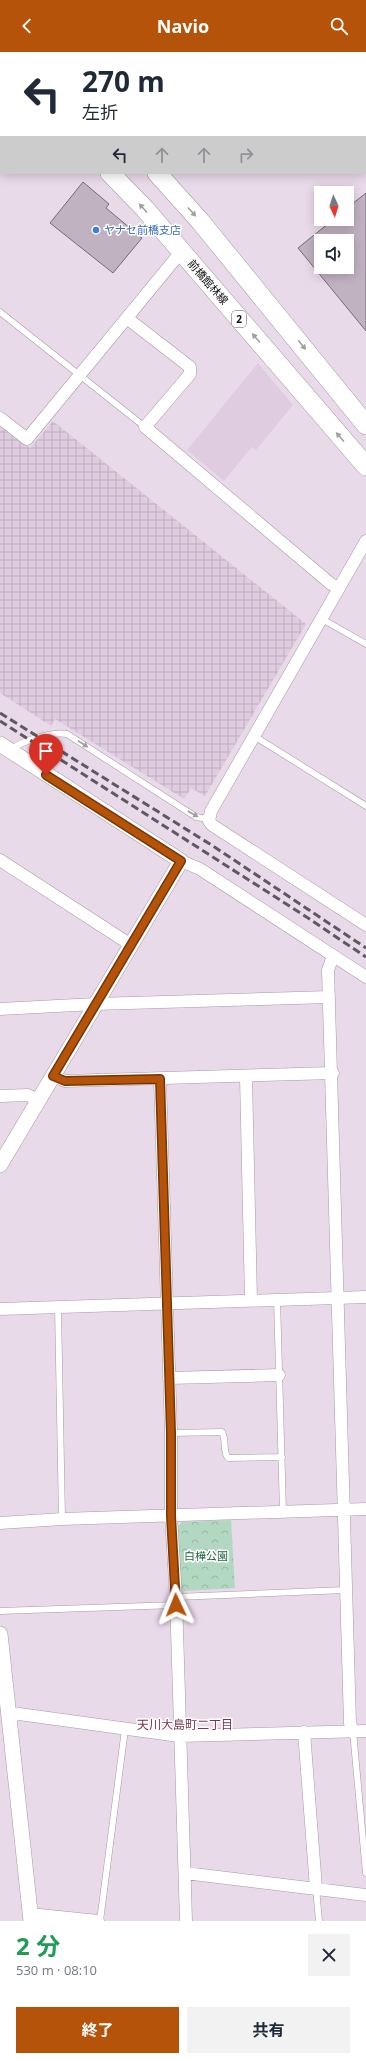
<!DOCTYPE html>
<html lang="ja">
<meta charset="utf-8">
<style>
:root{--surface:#fff;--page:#f2f2f3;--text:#1f2937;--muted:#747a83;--accent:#b45309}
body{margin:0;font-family:"Open Sans","Noto Sans JP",sans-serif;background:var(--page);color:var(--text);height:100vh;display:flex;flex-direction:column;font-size:15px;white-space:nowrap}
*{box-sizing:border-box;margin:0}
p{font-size:13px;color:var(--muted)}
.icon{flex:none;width:22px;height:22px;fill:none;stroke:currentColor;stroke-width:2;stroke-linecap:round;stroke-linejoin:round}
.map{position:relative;height:1869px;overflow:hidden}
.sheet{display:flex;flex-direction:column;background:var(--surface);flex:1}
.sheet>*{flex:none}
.top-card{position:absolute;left:0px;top:0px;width:366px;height:122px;box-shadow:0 2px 10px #0003;background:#fff;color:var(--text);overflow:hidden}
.needle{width:26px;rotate:176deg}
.controls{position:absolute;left:314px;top:134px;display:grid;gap:8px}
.controls a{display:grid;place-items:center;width:40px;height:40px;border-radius:0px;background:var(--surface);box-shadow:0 2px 10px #0003;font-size:20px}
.pin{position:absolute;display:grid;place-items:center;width:34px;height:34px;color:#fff;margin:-41px -17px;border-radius:50% 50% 50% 0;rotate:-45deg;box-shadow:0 0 4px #0007}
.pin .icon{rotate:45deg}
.me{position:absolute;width:44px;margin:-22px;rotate:358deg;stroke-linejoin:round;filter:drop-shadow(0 0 3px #0008)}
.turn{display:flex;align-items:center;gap:14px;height:84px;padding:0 16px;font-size:18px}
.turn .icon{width:52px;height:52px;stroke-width:2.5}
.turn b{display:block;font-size:28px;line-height:34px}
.lanes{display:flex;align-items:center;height:38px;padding:0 16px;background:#0003;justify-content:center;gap:20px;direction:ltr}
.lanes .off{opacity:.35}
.round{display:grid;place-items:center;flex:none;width:42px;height:42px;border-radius:0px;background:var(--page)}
.summary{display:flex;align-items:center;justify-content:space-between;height:68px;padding:0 16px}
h1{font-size:24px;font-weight:700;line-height:30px;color:#1e9e55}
.cta{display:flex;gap:8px;margin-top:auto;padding:8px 16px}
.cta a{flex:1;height:46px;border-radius:0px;background:var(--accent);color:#fff;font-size:16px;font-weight:700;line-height:46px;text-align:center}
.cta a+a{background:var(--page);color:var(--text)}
header{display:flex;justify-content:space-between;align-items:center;height:52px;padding:0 16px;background:var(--accent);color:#fff;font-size:18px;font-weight:700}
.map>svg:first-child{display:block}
</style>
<header><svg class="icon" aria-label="back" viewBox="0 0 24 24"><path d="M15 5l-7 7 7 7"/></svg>Navio<svg class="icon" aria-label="search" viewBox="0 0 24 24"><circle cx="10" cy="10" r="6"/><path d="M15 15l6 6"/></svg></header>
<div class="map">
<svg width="366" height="1869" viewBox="0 0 366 1869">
<defs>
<pattern id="industrial-grid" width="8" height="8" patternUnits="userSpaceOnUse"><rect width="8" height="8" fill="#e0cce0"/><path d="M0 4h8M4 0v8" fill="none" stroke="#bfaebf"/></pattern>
<pattern id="park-crowns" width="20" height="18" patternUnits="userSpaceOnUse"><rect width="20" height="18" fill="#b2d8c1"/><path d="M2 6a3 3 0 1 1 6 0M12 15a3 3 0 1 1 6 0" fill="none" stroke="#98b8a5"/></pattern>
</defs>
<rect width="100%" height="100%" fill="#e9dae9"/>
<!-- built -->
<path fill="#e0cce0" d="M258,311l35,42 -37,45 -4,-3 -28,34 -37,-31z"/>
<!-- industrial -->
<path fill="url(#industrial-grid)" d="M53,369l253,203 -101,172 -14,-8 -7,11 -129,-80 -4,7 -51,-33v-266l30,21z"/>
<!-- park -->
<path fill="url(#park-crowns)" d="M231,1468l4,68 -51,3 -4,-5 -2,-60 4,-4z"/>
<!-- building -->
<path fill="#c0b2c1" stroke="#786b78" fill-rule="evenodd" d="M83,130l26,22 -3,4 36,30 -29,35 -63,-50z
M366,141v138l-68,-83 36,-29h13v-11zM321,189h26v26h-26z"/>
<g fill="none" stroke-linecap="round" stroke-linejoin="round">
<defs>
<path id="service" d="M0,260l145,115
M322,567l44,25
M254,684l112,70
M10,698c12,-9 43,-19 57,-16l129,83 13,2
M277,1247l6,213
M58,1255l4,212
M171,1381l51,-1c5,9 0,18 6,26l54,-1
M176,1545l169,-7
M0,1559l176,-6
M353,1679l13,142
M316,1836l3,33
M100,1869l25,-192"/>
<path id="minor" d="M227,0l2,1
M58,1l1,-1
M253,1l1,-1
M365,41l1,-1
M365,68h1
M0,74l1,-1
M128,267l62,48v7l-45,53 186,157 8,4
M0,366l27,21 154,-187
M366,489l-155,270 -2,10 3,4 154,100
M0,808l131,85
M181,809l19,8 166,108
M333,904l-5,14 22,753 3,8
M0,957l95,-5 234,-7
M53,1024l12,5 268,-8
M246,1025l5,223
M160,1027l11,354v83l5,81 10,324
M0,1044l28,-1 10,5
M0,1257l366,-12
M169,1326l110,-3
M0,1471l62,-4 304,-10
M9,1664l10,-2 160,22 187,-5
M304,1680l12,156
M185,1821l181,22
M30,1862l68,7"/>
<path id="tertiary" d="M0,692l181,117 -181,304
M0,1582l31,287"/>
<path id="primary" d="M34,0l1,1
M0,18l1,1
M110,121l35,36 221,257
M157,121l43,48 166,204"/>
</defs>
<!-- service casing -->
<use href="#service" stroke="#a699a7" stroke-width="7"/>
<!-- minor casing -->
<use href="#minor" stroke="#a699a7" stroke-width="13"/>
<!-- tertiary casing -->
<use href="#tertiary" stroke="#a699a7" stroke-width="16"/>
<!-- primary casing -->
<use href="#primary" stroke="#a699a7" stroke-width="20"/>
<!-- service -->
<use href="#service" stroke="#fff" stroke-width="6"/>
<!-- minor -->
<use href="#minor" stroke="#fff" stroke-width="12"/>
<!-- tertiary -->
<use href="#tertiary" stroke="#fff" stroke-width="15"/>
<!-- primary -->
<use href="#primary" stroke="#fff" stroke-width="19"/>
<!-- rail -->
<path stroke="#605860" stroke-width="3" stroke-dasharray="8 4" stroke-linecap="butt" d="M0,661l213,133 153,102
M0,669l302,193 64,43"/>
</g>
<!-- one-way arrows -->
<defs><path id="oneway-solid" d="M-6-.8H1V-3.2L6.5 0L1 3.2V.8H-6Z"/></defs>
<g fill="#a19fa1">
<use href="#oneway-solid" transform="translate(143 156) rotate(-132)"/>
<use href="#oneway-solid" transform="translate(192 160) rotate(48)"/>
<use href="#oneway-solid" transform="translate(256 286) rotate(-131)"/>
<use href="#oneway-solid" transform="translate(302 293) rotate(51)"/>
<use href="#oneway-solid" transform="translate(340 385) rotate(-131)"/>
<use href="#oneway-solid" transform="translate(83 692) rotate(33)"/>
<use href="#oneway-solid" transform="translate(193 762) rotate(30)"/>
</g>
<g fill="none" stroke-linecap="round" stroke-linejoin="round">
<defs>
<path id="route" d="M46,723l135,86 -128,215 12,5 95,-2 11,354v83l5,89"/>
</defs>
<!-- route casing -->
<use href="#route" stroke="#753606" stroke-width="10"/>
<!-- route -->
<use href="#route" stroke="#b45309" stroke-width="7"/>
</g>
<!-- markers -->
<circle fill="#3f7fe0" stroke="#fff" stroke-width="1.5" cx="96" cy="178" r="4"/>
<g text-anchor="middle" stroke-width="3" stroke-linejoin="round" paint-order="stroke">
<!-- shield labels -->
<rect fill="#fff" stroke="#5a565a" stroke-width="1" x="232" y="259" width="14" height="16" rx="3"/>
<g font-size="10" font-weight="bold" fill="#130e13">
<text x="239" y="271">2</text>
</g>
<!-- shop labels -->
<g font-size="11" fill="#366cbe" stroke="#fff" text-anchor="start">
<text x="104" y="182">ヤナセ前橋支店</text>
</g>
<!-- street labels -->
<g font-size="11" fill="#130e13" stroke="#fff">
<text transform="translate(208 230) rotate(49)" y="4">前橋館林線</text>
</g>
<!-- park labels -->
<g font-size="11" fill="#1f6342" stroke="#fff">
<text x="206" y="1508">白樺公園</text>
</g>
<!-- neighbourhood labels -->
<g font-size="12" fill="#7a354e" stroke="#fff">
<text x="185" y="1677">天川大島町二丁目</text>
</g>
</g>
</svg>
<div class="controls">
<a><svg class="needle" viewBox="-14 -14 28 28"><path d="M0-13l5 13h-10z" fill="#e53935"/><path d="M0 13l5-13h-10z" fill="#747a83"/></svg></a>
<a><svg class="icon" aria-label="sound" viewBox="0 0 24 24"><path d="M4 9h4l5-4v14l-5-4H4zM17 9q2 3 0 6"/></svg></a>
</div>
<div class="pin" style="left:46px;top:723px;background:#d93025"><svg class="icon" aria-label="arrive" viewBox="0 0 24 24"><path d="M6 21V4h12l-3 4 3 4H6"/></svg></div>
<svg class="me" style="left:176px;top:1553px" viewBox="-20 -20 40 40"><path d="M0-17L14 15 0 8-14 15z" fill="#b45309" stroke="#fff" stroke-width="4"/></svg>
<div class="top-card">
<div class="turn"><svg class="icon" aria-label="left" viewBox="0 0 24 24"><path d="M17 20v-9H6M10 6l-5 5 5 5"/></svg><div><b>270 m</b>左折</div></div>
<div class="lanes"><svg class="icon" aria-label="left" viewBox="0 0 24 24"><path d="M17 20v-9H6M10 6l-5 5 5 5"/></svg><svg class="icon off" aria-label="ahead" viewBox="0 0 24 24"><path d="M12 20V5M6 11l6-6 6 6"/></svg><svg class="icon off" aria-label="ahead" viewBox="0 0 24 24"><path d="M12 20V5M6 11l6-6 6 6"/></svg><svg class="icon off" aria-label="right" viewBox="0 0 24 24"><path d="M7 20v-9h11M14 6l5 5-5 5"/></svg></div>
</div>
</div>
<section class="sheet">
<div class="summary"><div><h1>2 分</h1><p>530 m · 08:10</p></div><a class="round"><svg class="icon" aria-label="close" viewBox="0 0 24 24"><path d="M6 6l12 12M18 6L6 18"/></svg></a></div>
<div class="cta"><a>終了</a><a>共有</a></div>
</section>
